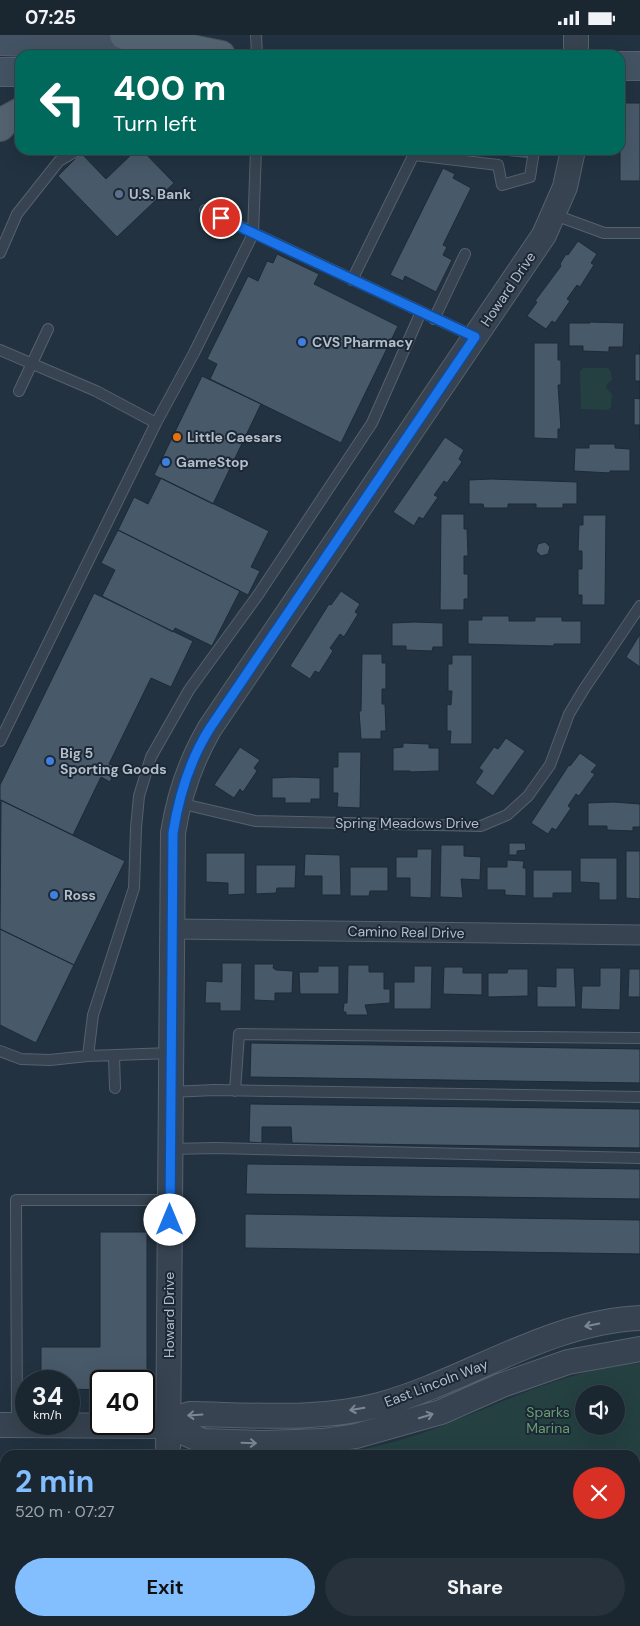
<!DOCTYPE html>
<meta charset="utf-8">
<style>
:root{--surface:#1a2630;--page:#27323c;--text:#f1f3f6;--muted:#9fa5ab;--line:#38434c;--accent:#83bfff}
body{margin:0;font-family:"DM Sans",sans-serif;background:var(--page);color:var(--text);height:100vh;display:flex;flex-direction:column;font-size:19px;white-space:nowrap}
*{box-sizing:border-box;margin:0}
p{font-size:16px;color:var(--muted)}
.icon{flex:none;width:28px;height:28px;fill:none;stroke:currentColor;stroke-width:2;stroke-linecap:round;stroke-linejoin:round}
.map{position:relative;flex:1;overflow:hidden}
.side{position:absolute;left:0px;top:1415px;width:640px;height:176px;display:flex;flex-direction:column;background:var(--surface);border-radius:15px 15px 0 0;box-shadow:0 5px 20px #0002,0 0 0 1px var(--line)}
.side>*{flex:none}
.top-card{position:absolute;left:15px;top:15px;width:610px;height:105px;border-radius:15px;box-shadow:0 5px 20px #0002,0 0 0 1px var(--line);background:#00695c;color:#fff;overflow:hidden}
.controls{position:absolute;left:575px;top:1350px;display:grid;gap:10px}
.controls a{display:grid;place-items:center;width:50px;height:50px;border-radius:50%;background:var(--surface);box-shadow:0 5px 20px #0002,0 0 0 1px var(--line);font-size:25px}
.speed{position:absolute;left:15px;top:1335px;display:flex;gap:10px;font-size:25px;font-weight:700;text-align:center}
.speed>*{display:grid;place-content:center;width:65px;height:65px;border-radius:50%;background:var(--surface);box-shadow:0 5px 20px #0002,0 0 0 1px var(--line);line-height:1}
.speed small{font-size:12px;font-weight:400}
.speed .limit{border:2px solid #111;border-radius:8px;background:#fff;color:#111}
.pin{position:absolute;display:grid;place-items:center;width:42px;height:42px;color:#fff;margin:-21px;border:2px solid #fff;border-radius:50%;box-shadow:0 1px 5px #0007}
.me{position:absolute;width:55px;margin:-28px;rotate:0deg;stroke-linejoin:round;filter:drop-shadow(0 0 4px #0008)}
.turn{display:flex;align-items:center;gap:18px;height:105px;padding:0 15px;font-size:22px}
.turn .icon{width:65px;height:65px;stroke-width:2.5}
.turn b{display:block;font-size:35px;line-height:42px}
.round{display:grid;place-items:center;flex:none;width:52px;height:52px;border-radius:26px;background:var(--page)}
.head{display:flex;align-items:center;justify-content:space-between;height:85px;padding:0 15px}
h1{font-size:30px;font-weight:700;line-height:38px;color:var(--accent)}
.cta{display:flex;gap:10px;margin-top:auto;padding:10px 15px}
.cta a{flex:1;height:58px;border-radius:30px;background:var(--accent);color:#111;font-size:20px;font-weight:700;line-height:58px;text-align:center}
.cta a+a{background:var(--page);color:var(--text)}
.status{display:flex;justify-content:space-between;align-items:center;height:35px;padding:0 25px;background:var(--surface);direction:ltr}
.status svg{height:14px;fill:currentColor}
.map>svg:first-child{display:block}
</style>
<div class="status"><b>07:25</b><svg viewBox="0 0 49 12"><path d="M0 12V9h3v3zM5 12V6h3v6zM10 12V3h3v9zM15 12V0h3v12zM26 1h20v11H26zM47 4h2v5h-2z"/></svg></div>
<div class="map">
<svg width="640" height="1591" viewBox="0 0 640 1591">
<rect width="100%" height="100%" fill="#223240"/>
<!-- green -->
<path fill="#244041" fill-rule="evenodd" d="M583,333h25l3,4 1,8 -5,4 -1,4 6,6 -1,13 -3,3 -27,-1 -1,-38z
M640,1328v263h-462v-5h457v-166h-305c39,-6 77,-15 114,-30 65,-25 125,-56 196,-62zM584,1359h32v32h-32z"/>
<!-- water -->
<path fill="#354f68" d="M640,1480v111h-179l3,-5h171v-105z"/>
<!-- building -->
<path fill="#485969" stroke="#1e2a37" d="M620,68h20v78h-20z
M136,115h6l32,33 -57,54 -59,-61 23,-23 25,26z
M459,115h73l-1,9 -72,-7z
M443,133l12,6 -2,4 18,10 -28,57 4,2 -4,8 9,5 -16,32 -31,-16 -2,5 -13,-6z
M578,206l19,13 -6,9 3,2 -14,22 -3,-2 -10,14 3,2 -15,22 -3,-2 -6,8 -19,-13 10,-14 -2,-1 26,-35 -1,-2 6,-10 2,1z
M277,219l42,20 -5,10 84,42 -57,117 -131,-64 7,-15 -10,-5 41,-83 10,5 9,-20 6,2z
M590,287l34,1 -1,24h-14v5l-26,-1v-5h-14v-23h21z
M534,308h24v17h3v25h-3l3,44h-3v10l-24,-1z
M640,309v96v-15h-6v-27l6,1v-18h-5v-27h5z
M202,341l59,28 -48,100 -59,-29z
M445,402l19,13 -5,9 3,3 -15,21 -3,-2 -10,14 4,2 -15,22 -4,-2 -5,9 -21,-14z
M589,409h26v4l15,1v22h-20v2l-36,-2 1,-23h14z
M161,443l108,53 -18,36 9,4 -12,24 -130,-65 16,-33 14,7z
M491,444l86,3v22h-14v4h-27v-4h-28v4h-24l-1,-4h-14v-24z
M441,479h23v15h3l1,27h-4v18h4v25h-4v11h-24z
M583,480h23l-1,90h-23v-10h-4v-26h4v-18h-4l1,-26h4z
M118,495l122,61 -28,55 -37,-18 -2,4 -71,-36 13,-26 -14,-7z
M545,507l5,5 -2,7 -7,2 -5,-5 2,-7z
M341,556l19,13 -5,8 3,2 -14,23 -4,-3 -10,14 3,3 -14,22 -4,-2 -5,8 -20,-13 39,-62 2,1z
M94,558l99,48 -22,46 -20,-9 -42,86 8,3 -7,15 -9,-5 -28,58 -73,-35v-15z
M482,581h27v5h26v-4h27v4h19v23h-27v2l-86,-2v-24h14z
M414,587l29,1v24h-10l-1,4 -26,-1v-4h-14v-23z
M640,599v33l-14,-10z
M362,619h20v9h4v26h-4v15h3l1,27h-5v8h-20l-2,-28h2z
M452,620h20v89h-22l1,-13h-4v-27l4,1 1,-14h-4v-27h4z
M506,703l19,13 -32,45 -18,-13 8,-12 -4,-3 15,-21 4,2z
M403,708l26,1v4h10v23l-29,1v-1h-17v-23l10,-1z
M240,712l20,13 -6,8 3,3 -14,21 -3,-3 -6,9 -20,-13z
M338,717h23l-1,56 -23,-1 1,-14h-5v-26h5z
M580,718l17,12 -6,7 4,2 -16,22 -3,-2 -8,12 3,2 -15,22 -4,-2 -4,6 -17,-11 38,-58 1,1z
M293,742l27,1v21h-9v4h-26v-5h-13v-20z
M1,765l124,61 -51,104 -74,-36z
M614,767l26,2v23h-7v4l-26,-1v-4h-19v-23z
M509,808h16l1,7 -9,1v4h-8z
M441,810h23v11l17,1 -1,23 -19,-1 2,19 -23,-1z
M417,814h15l-1,49 -21,-1v-19h-14v-21h21z
M626,816h14v48l-14,-1z
M206,818h39v41l-17,1v-12l-22,-1z
M305,819l35,1 1,40h-19v-19h-18z
M580,823h37v42h-18v-17l-19,-1z
M507,825l17,1 -1,7h3v28l-21,-1v-5h-18v-23h20z
M256,830h40l-1,23h-18l-1,5 -20,1z
M350,832h38v24h-18l-1,5h-19z
M533,835h39v23h-19v5h-20z
M0,894l74,36 -38,78 -36,-18z
M222,928h20l-1,48h-21v-8h-15l1,-22 16,1z
M254,929h20l-1,4 3,2 17,1 -1,22h-17v8l-21,-1z
M348,930h21v7h15v17h6v14l-25,2 3,10h-22v-3h-3l1,-9h3z
M318,931h21v28h-39l-1,-22h19z
M414,931h18l-1,43h-37v-27h20z
M444,932h19v6h19v22l-39,-1z
M556,933h18l2,39h-39v-21l19,1z
M600,933h21l-1,42 -39,-1 1,-23h18z
M508,934h20v27l-40,1v-24h19z
M629,934h11v28h-12z
M251,1008l389,6v34l-390,-6z
M250,1069l390,5v39l-348,-5 -1,-16h-29v16l-13,-1z
M247,1129l393,5v30l-394,-5z
M245,1179l395,6v34l-395,-6z
M100,1197h47v158h-3v-9h-43v9l-32,-1v-8h-28v-34h59z
M0,1426h5v26h-5z
M4,1467l1,1v36l-1,-3h-4v-29h4z
M0,1510h5l-1,13h-4z
M31,1586h14v5h-14z
M53,1586h30v5h-30z
M102,1586h25v5h-25z"/>
<g fill="none" stroke-linecap="round" stroke-linejoin="round">
<defs>
<path id="service" d="M256,0l1,20
M414,120l84,10 4,20 28,-8 4,-27
M205,175l270,127
M555,180l49,18h36
M0,218l17,-39 42,-53 19,-11
M352,245l64,-130
M434,284l31,-65
M0,315l96,41 60,32 38,-70 59,-119 3,-84
M19,356l29,-62
M0,706l156,-318
M179,768l76,18 226,5 26,-11 21,-19 22,-31 19,-51 15,-25 56,-83
M0,1016l21,8 29,1 38,-4 83,-3
M88,1021l5,-41 41,-127 2,-60 3,-32 12,-39 38,-67 69,-95 114,-172 49,-111
M114,1021l1,32
M235,1056l4,-57 401,4
M171,1057l43,-2 426,7
M170,1114l46,-1 424,10
M17,1390l-1,-225h154
M0,1537h5
M12,1586l1,5"/>
<path id="minor" d="M172,894l468,6"/>
<path id="tertiary" d="M576,20v-20
M0,1390l168,1 35,15 61,2 59,-2 33,-5 85,-24 61,-27 66,-23 72,-13
M168,1391l12,-9 10,-3c61,1 129,7 189,-9 88,-24 168,-83 261,-87
M168,1420l5,-622c6,-38 17,-71 37,-105l334,-493 21,-48 8,-37
M168,1586v5"/>
<path id="secondary" d="M0,6l84,3 73,8
M620,31h20
M0,37h20"/>
<path id="primary" d="M124,0l97,20
M0,92l7,-8 13,-7"/>
</defs>
<!-- service casing -->
<use href="#service" stroke="#55616d" stroke-width="12"/>
<!-- minor casing -->
<use href="#minor" stroke="#55616d" stroke-width="21"/>
<!-- tertiary casing -->
<use href="#tertiary" stroke="#55616d" stroke-width="26"/>
<!-- secondary casing -->
<use href="#secondary" stroke="#55616d" stroke-width="30"/>
<!-- primary casing -->
<use href="#primary" stroke="#434f5c" stroke-width="30"/>
<!-- service -->
<use href="#service" stroke="#374350" stroke-width="10"/>
<!-- minor -->
<use href="#minor" stroke="#374350" stroke-width="19"/>
<!-- tertiary -->
<use href="#tertiary" stroke="#374350" stroke-width="24"/>
<!-- secondary -->
<use href="#secondary" stroke="#445363" stroke-width="28"/>
<!-- primary -->
<use href="#primary" stroke="#546370" stroke-width="28"/>
</g>
<!-- one-way arrows -->
<defs><path id="oneway-shaft" d="M-6 0H5M1.5-3L5.5 0L1.5 3" fill="none" stroke-width="1.6" stroke-linecap="round" stroke-linejoin="round" transform="scale(1.25)"/></defs>
<g stroke="#7b8793">
<use href="#oneway-shaft" transform="translate(592 1290) rotate(168)"/>
<use href="#oneway-shaft" transform="translate(357 1374) rotate(171)"/>
<use href="#oneway-shaft" transform="translate(195 1380) rotate(176)"/>
<use href="#oneway-shaft" transform="translate(426 1381) rotate(-17)"/>
<use href="#oneway-shaft" transform="translate(249 1408) rotate(2)"/>
</g>
<g fill="none" stroke-linecap="round" stroke-linejoin="round">
<defs>
<path id="route" d="M170,1185l3,-387c6,-38 16,-72 37,-105l265,-391 -254,-119"/>
</defs>
<!-- route casing -->
<use href="#route" stroke="#114b97" stroke-width="12"/>
<!-- route -->
<use href="#route" stroke="#1a73e8" stroke-width="9"/>
</g>
<!-- markers -->
<circle fill="#5c6f8a" stroke="#1c2835" stroke-width="2" cx="119" cy="159" r="5"/>
<g fill="#3f7fe0" stroke="#1c2835" stroke-width="2">
<circle cx="302" cy="307" r="5"/>
<circle cx="166" cy="427" r="5"/>
<circle cx="50" cy="726" r="5"/>
<circle cx="54" cy="860" r="5"/>
</g>
<circle fill="#e8710a" stroke="#1c2835" stroke-width="2" cx="177" cy="402" r="5"/>
<g text-anchor="middle" stroke-width="4" stroke-linejoin="round" paint-order="stroke">
<!-- poi labels -->
<g font-size="14" font-weight="bold" fill="#b3beca" stroke="#1c2835" text-anchor="start">
<text x="129" y="164">U.S. Bank</text>
<text x="312" y="312">CVS Pharmacy</text>
<text x="187" y="407">Little Caesars</text>
<text x="176" y="432">GameStop</text>
<text x="60" y="723">Big 5<tspan x="60" dy="16">Sporting Goods</tspan></text>
<text x="64" y="865">Ross</text>
</g>
<!-- street labels -->
<g font-size="14" fill="#b3beca" stroke="#1c2835">
<text transform="translate(508 254) rotate(-56)" y="5">Howard Drive</text>
<text x="407" y="793">Spring Meadows Drive</text>
<text transform="translate(406 897) rotate(1)" y="5">Camino Real Drive</text>
<text transform="translate(169 1280) rotate(-90)" y="5">Howard Drive</text>
<text transform="translate(436 1348) rotate(-21)" y="5">East Lincoln Way</text>
</g>
<!-- park labels -->
<g font-size="14" fill="#689d6f" stroke="#1c2835">
<text x="548" y="1382">Sparks<tspan x="548" dy="16">Marina</tspan></text>
</g>
</g>
</svg>
<div class="controls">
<a><svg class="icon" aria-label="sound" viewBox="0 0 24 24"><path d="M4 9h4l5-4v14l-5-4H4zM17 9q2 3 0 6"/></svg></a>
</div>
<div class="speed"><div>34<small>km/h</small></div><div class="limit">40</div></div>
<div class="pin" style="left:221px;top:183px;background:#d93025"><svg class="icon" aria-label="arrive" viewBox="0 0 24 24"><path d="M6 21V4h12l-3 4 3 4H6"/></svg></div>
<svg class="me" style="left:170px;top:1185px" viewBox="-20 -20 40 40"><circle r="19" fill="#fff"/><path d="M0-13L10 11 0 6-10 11z" fill="#1a73e8"/></svg>
<div class="top-card">
<div class="turn"><svg class="icon" aria-label="left" viewBox="0 0 24 24"><path d="M17 20v-9H6M10 6l-5 5 5 5"/></svg><div><b>400 m</b>Turn left</div></div>
</div>
<section class="side">
<div class="head"><div><h1>2 min</h1><p>520 m · 07:27</p></div><a class="round" style="background:#d93025;color:#fff"><svg class="icon" aria-label="close" viewBox="0 0 24 24"><path d="M6 6l12 12M18 6L6 18"/></svg></a></div>
<div class="cta"><a>Exit</a><a>Share</a></div>
</section>
</div>
